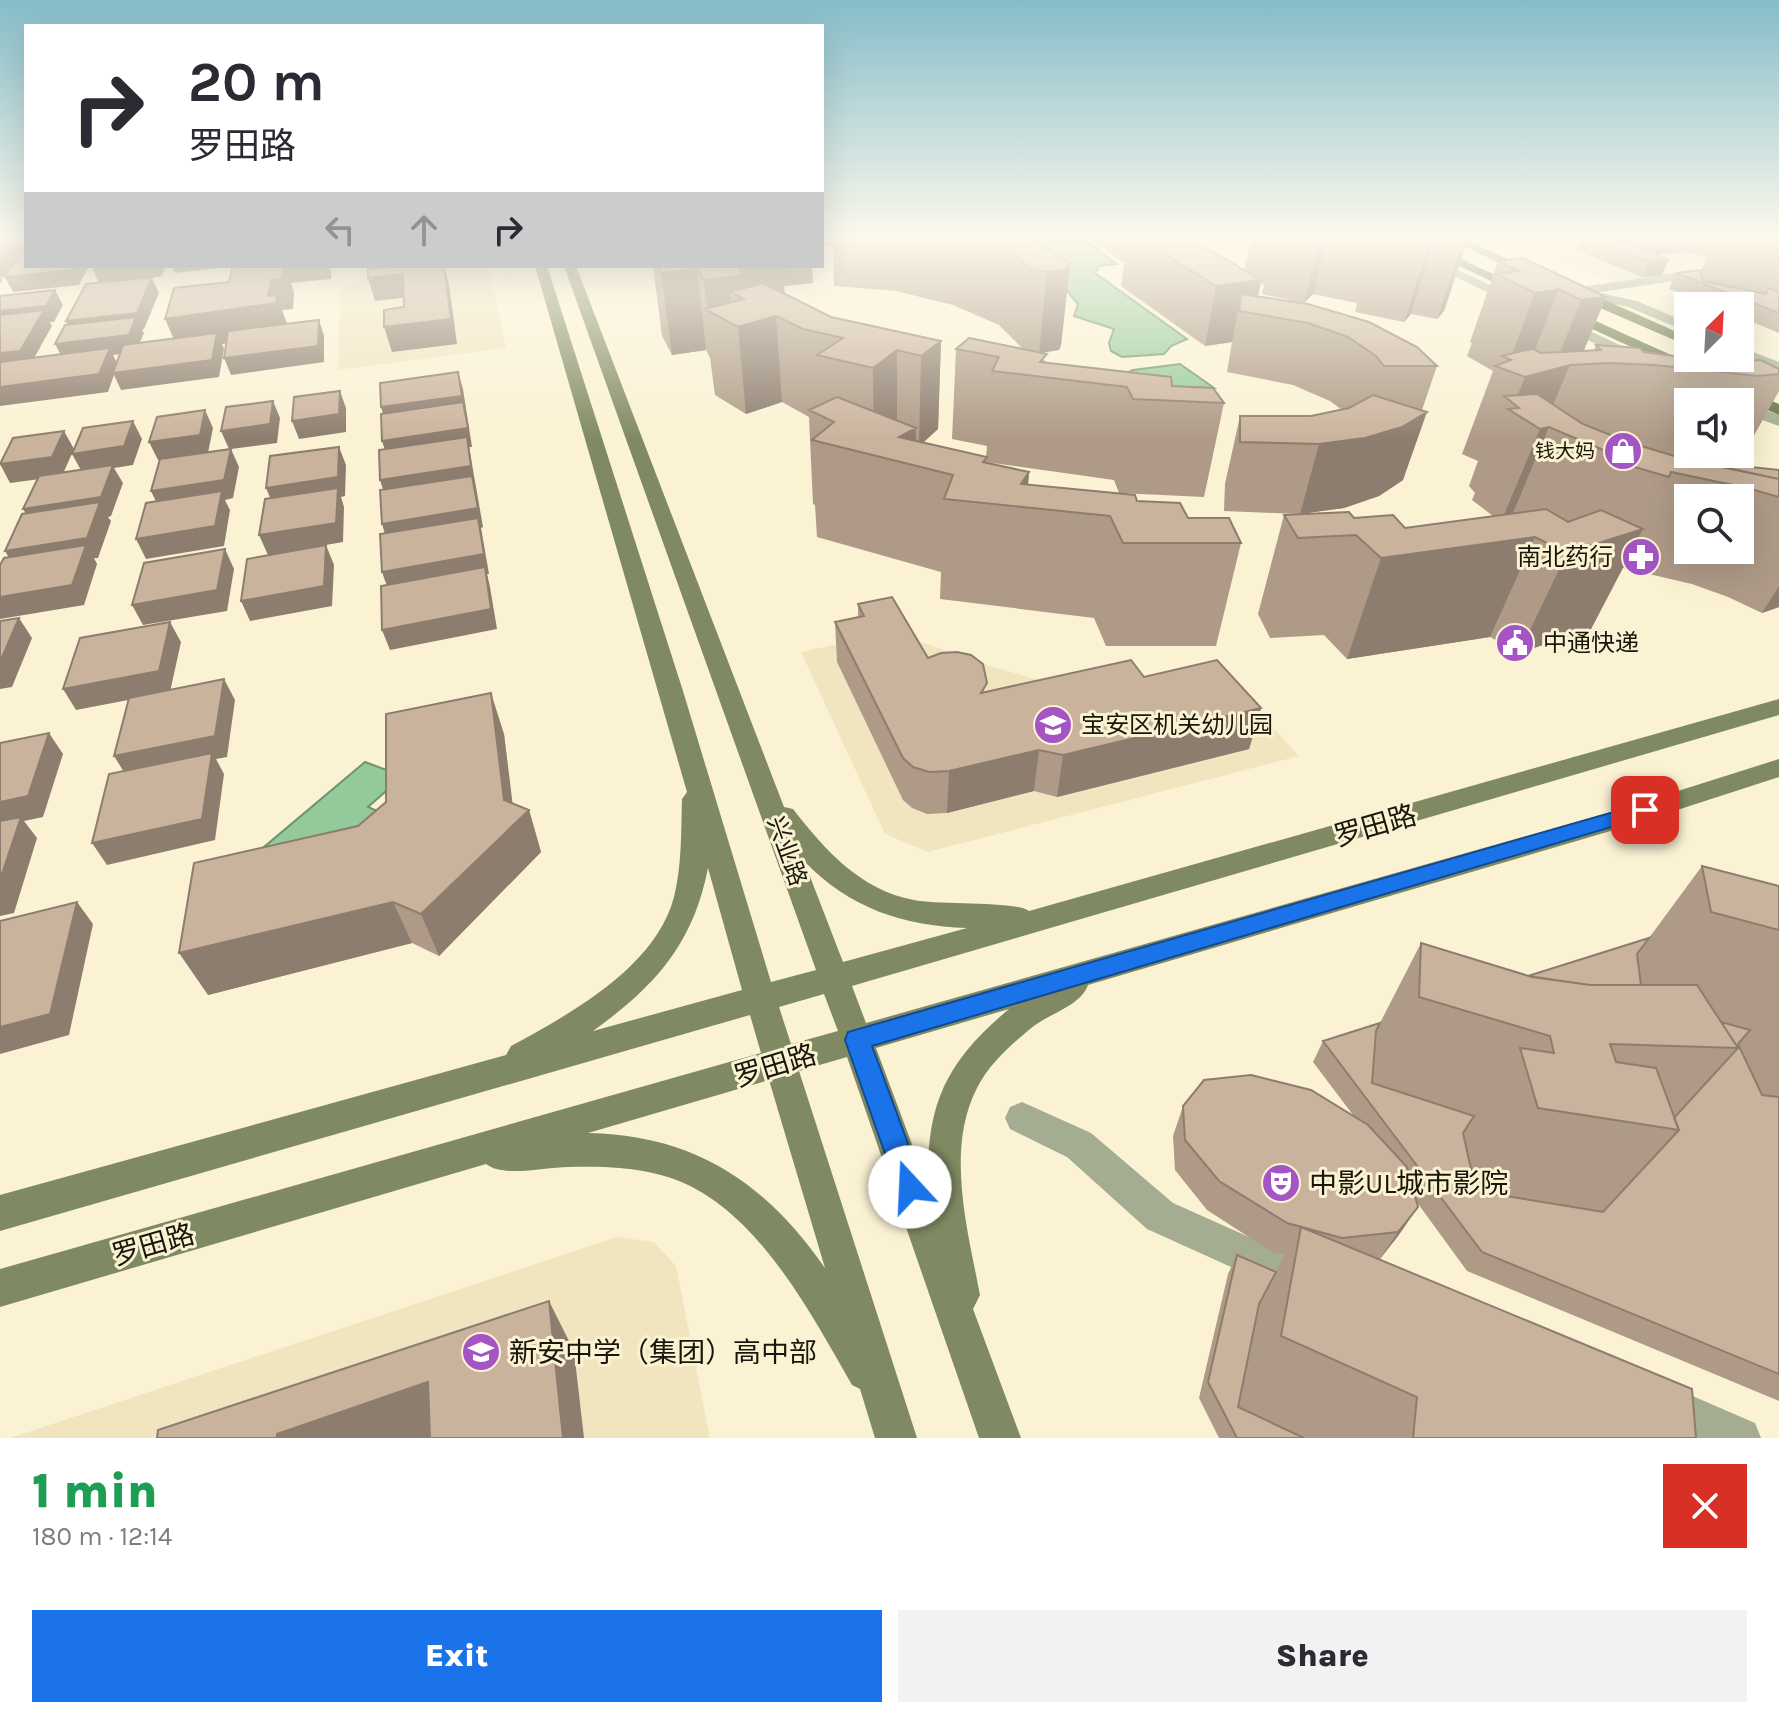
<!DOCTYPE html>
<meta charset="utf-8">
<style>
:root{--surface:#fff;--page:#f2f2f3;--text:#2b2b33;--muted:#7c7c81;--accent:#1a73e8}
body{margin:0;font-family:Karla,"Noto Sans SC",sans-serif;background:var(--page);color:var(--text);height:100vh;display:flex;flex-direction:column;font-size:30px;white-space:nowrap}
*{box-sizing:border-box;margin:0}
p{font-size:26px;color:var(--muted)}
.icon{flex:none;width:44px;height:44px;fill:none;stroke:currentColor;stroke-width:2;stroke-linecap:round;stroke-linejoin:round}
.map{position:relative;height:1438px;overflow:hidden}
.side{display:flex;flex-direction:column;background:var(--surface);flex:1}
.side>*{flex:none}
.hud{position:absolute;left:24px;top:24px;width:800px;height:244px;border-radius:0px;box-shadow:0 8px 32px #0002;background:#fff;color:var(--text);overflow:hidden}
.needle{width:52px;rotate:24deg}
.buttons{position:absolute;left:1674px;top:292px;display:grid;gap:16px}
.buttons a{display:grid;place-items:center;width:80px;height:80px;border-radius:0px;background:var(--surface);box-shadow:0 8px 32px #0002;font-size:40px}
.pin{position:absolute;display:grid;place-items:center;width:68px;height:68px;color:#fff;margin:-34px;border-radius:16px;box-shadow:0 4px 12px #0006}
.me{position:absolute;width:88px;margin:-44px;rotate:340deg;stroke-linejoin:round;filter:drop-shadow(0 0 6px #0008)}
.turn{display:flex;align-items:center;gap:28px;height:168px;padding:0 32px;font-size:36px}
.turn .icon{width:104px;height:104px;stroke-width:2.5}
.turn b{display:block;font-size:56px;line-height:68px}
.lanes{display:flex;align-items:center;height:76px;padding:0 32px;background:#0003;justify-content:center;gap:40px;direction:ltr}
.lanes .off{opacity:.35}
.round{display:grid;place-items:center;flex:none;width:84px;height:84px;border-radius:0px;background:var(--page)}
.overview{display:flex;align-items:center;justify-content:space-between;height:136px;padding:0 32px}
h1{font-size:48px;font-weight:800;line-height:60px;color:#1e9e55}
.primary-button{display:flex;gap:16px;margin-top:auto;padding:16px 32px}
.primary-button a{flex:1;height:92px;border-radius:0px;background:var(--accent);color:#fff;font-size:32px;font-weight:800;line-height:92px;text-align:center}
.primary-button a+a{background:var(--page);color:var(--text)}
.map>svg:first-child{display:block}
</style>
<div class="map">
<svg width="1779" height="1438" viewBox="0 0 1779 1438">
<rect width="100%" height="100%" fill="#fbf2d4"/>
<!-- built -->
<path fill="#f1e5c0" d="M1601,239h108l57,20 -154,23 -81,-34z
M454,266h35l17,82 -168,22 2,-78 6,-7 27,-9z
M893,632l91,32 51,15 64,12 141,1 59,64 -371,96 -43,-18 -84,-182z
M617,1237l37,5 22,24 34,172h-700z"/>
<!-- water -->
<path fill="#94c99b" stroke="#6f9370" stroke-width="2" d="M1023,239h60l34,25 -18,2 -4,7 92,66 -16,7 -7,8 -42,3 -11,-6 -2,-8 5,-14 -40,-13 4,-12 -10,-12 -20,-13z
M1180,364l34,24 -115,-3 34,-15z
M365,762l38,14 -35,31 23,10 -139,40z"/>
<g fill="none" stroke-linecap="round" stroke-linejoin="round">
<!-- pedestrian -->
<path fill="#a4ac91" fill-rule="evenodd" d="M1022,1102l69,31 82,70 121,54 25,8 6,13 -6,13 -13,6 -13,-2 -146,-66 -80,-72 -57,-28 -5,-11 5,-11z
M1667,1385l88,38 6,15h-69l-40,-17 -6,-15 6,-15z"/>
<!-- minor -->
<path fill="#a4ac91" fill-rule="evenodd" d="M1708,268l5,1v6l-138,21 -7,-4 7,-4z"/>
<!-- tertiary -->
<path fill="#a4ac91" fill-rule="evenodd" d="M1379,239h15l129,62 -12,3z
M1577,288l60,13 51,22v9l-60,-25 -56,-12v-6z
M1561,318l83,38 2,3 -7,4 -5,-1 -78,-37v-6z
M1740,347l39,15v11l-39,-17z
M1740,401l39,14v11l-39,-14v-10h-3z"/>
<!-- secondary -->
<path fill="#7f8a62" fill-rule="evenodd" d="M535,266h12l136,425 88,291 45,-12 -252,-704h12l208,541 9,2c32,41 67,81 121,91 23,5 104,1 115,11l750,-212v16l-927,271 14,37 752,-213 161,-51v18l-148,48 -543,160c-8,22 -41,29 -58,44 -20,17 -41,35 -53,59 -32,62 -9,143 3,207l-7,14 48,129h-42l-132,-381 -48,14 118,367h-42l-15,-49 -8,-4c-42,-73 -96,-178 -181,-207 -33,-11 -68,-12 -103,-11 -23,0 -64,11 -82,-3l-486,143v-38l761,-216 -11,-38 -750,216v-36l506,-140 5,-9c59,-32 145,-79 163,-149 8,-33 7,-65 8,-98l5,-7zM804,861c45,47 99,65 163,67l-124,34zM708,868l34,122 -149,41c61,-44 100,-86 115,-163zM824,994l14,37 -47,13 -12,-37zM1009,1009c-63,53 -83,94 -81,178l-52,-139zM769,1080l56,188c-60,-86 -131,-133 -237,-135z"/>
<!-- primary -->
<path fill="#647140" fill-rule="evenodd" d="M1403,239h15l112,52 -12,3z
M1449,239h15l74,34 -11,3z
M1568,288h10l110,49v9l-120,-52z
M1567,308l124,56 3,3 -3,3h-10l-119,-55 -2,-3z
M1717,358h20l42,18v11z
M1741,388l38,16v11l-44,-19 -2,-3z"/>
</g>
<!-- wall -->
<path fill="#ae9a87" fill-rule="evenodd" d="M822,239h213l35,25 -9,81 -2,5 -19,3 6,10 126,23 52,17 -20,94 -85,-4 -5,-13 -128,-18v1l43,9 -1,13 109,16 51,17 53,25 -25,103h-110l-12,-28 -154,-19 1,-27 -124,-35 -2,-32 -2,-1 -4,-87 -27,-15 -36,12 -31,-19 -5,-37 -4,-8 -34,5 -10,-19 -9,-70h159l1,17 -29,3 1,8 46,23 110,24 -3,88 -15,14 63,14 1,-11 -35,-7 4,-90h67l-24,-24 -46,-20 -57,-14 -62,-5 -1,-40h-11z
M1092,239h99l53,31 7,-31h217l-24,72 -7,8 -26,-5 -7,8 -49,-10 2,-9 -44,-9 -9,9 -42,-9 2,-9 -3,-2 -3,14 179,69 -15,44 -19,70 -24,16 -35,12 -44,6 -76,-3 1,-27 15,-68h71l31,-6 -12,-9 -37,-16 -66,-13 5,-30 -27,4 -84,-60 3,-23 -32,-23z
M1580,239h199v94l-39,-16v-11h-27l-44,-17 7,-16h24l7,-15 -21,-7 -29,4 5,20 -20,2 -66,-27z
M1498,261l108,36 -23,54 11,-1 2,-5 183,24v22l-40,71 -27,3 9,2 58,3v137l-17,6 -34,-16 -36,-13 -69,-16 -32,61 -72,24 -29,-16 -143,22 -23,-24 -54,3 -12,-24 26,-99 70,3 51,10 88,-12 -21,-16 3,-7 -6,-7 9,-25 -16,-7 31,-83 -26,-15 5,-13 -2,-1zM1688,402h52v52h-52zM1688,498h52v52h-52z
M858,604l70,54 58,34 158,-15 117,31 -12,41 -192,48 -23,-6 -87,22 -20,1 -15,-6 -9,-8 -66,-138 -2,-40 23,-4z
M504,734l8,69 17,7 12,42 -102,104 -27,-13 -204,52 150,-169z
M1702,866l77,20v515l-312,-130 -51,-70 2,6 -20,29 -18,23 316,179h-477l-20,-40 29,-124 9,-19 39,17 9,-17 -13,-3 -65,-42 -32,-40 -2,-34 10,-30 170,9 -40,-53 10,-21 57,-18 41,-80 107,33 121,-38z"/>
<!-- shaded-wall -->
<path fill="#8d7d6e" d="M0,239h26v5h-2l1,3 -21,30h-3l1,3 -2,4z
M1320,239h7l-14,55 -9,9z
M1433,239h1l-23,75 -7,8 25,-79z
M1465,239h3l-24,72 -7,8 26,-78z
M1640,239h52l-6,12 -49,7 -5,-2z
M1669,260l-7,15 -20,2 7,-15z
M1070,264l-9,81 -2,5 -20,3 8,-81z
M74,266h15l-10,19 -66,7 -8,-15z
M111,266h55l-4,10 -10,2 7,15 -15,36 -2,1 2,3 -8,19 -23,3 5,10 61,-14 -14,-32 103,-23 3,-16 5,-14h53l2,6v7l-40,4 3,9 -1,17 -11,1 6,16 -1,8 -65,10 2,5 -5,28 -98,13 -7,-15 -6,17 -108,14v-19l64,-26 -9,-17 19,-7 -8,-16 33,-38 -7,-15z
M172,266h65l-62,7z
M444,266l5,18 8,60 -65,8 -8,-25z
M715,266h24l1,10 4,-1 4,49 28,-8 6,86 -36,12 -8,-87 6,-28 -14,-7 3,32 -25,-13 -4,-31z
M743,266h69l1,17 -29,3 1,13 -38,5z
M697,269l9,81 -34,5 -11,-82z
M403,274l6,23 -34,4 -7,-23z
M1261,280l-7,33 -13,-19 -9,48 -27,4 11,-60z
M1559,289l-33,84 -16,-14 25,-66z
M55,290l8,15 -9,17h-4l2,4 -23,41 -29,4v-60z
M1606,297l-28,68h-8l-27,63 6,-1 -39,93 -9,2 39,-93 -26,-25 11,-27 28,-7 28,-70z
M319,320l5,16v26l-93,13 -7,-17z
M941,341l-3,88 -19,17 2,-90z
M897,350v90l-23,16 -1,-88z
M458,372l5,17 9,58h-3l14,80 -2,1 8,46h-2l3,13 7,42 -107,21 -8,-20 7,-38 -7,-20 6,-28 -6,-20 4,-25 -6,-19 8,-21 -6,-18 4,-16 -5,-18z
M340,391l6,17v24l-47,7 -7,-18z
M273,401l7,17 -3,25 -46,6 8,18 -6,31 -8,2 5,10 -6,36 -78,13 -10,-20 24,-29 -9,-19 78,-42 -8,-18z
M205,410l8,18 -5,25 -50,7 -9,-18z
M1427,412l-24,68 -24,16 -35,12 -44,6 19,-70z
M133,421l9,18 -9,26 -19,3 9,15 -12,33 -3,1 3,4 -13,37h-4l3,6 -13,41 -84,14v-22l17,-26 -12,-20 30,-23 -12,-19 59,-37 -10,-18z
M916,428l-1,38 -16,-29z
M64,431l10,18 -12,27 -52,7 -10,-19z
M339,447l7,18 -1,31 -4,1 3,10 -1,35 -75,13 -9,-20 15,-28 -8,-19z
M1029,472l-3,35 -5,-23z
M1643,529l-52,100 -72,24 48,-100z
M1535,537l-45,100 -143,22 34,-101z
M326,545l8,20 -2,41 -82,15 -9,-20z
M225,549l9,20 -7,42 -84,14 -11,-20z
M1779,586v21l-17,6z
M19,618l13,20 -20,49 -12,2v-27z
M170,622l11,20 -11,50 -94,18 -13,-21z
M224,679l11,21 -8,57 -11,2 8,15 -9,66 -108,25 -15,-22 35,-66 -13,-21z
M491,693l13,41 11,89 14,-13 12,42 -102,104 -18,-42 83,-114z
M1261,708l-12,41 -192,48 6,-42z
M49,733l14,21 -20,63 -19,4 13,17 -23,75 -14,3v-114z
M1039,750l-5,41 -87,22 2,-42z
M77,902l16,22 -24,111 -69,19v-27z
M393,902l19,41 -204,52 -29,-42z
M1418,1207l-20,29 -19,24 19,-28z
M549,1301l25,50 10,87h-21z
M428,1382l8,56h-159v-4z"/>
<!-- building -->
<path fill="#cab39d" stroke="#8d7d6e" stroke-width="2" d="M0,239h13l-13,18z
M984,239h51l35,25 -3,5 -20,3 -17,-3 -26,-23z
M1141,239h50l70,41 -45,6z
M1403,239h30l-4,4z
M1589,239h25l55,21 -20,2z
M26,247v19h48l-2,4 -67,7z
M1523,258l83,39 -25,3 -22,-11 -24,4 -39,-19 23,-3 -21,-10z
M233,266h50l-1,12 -11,2 -3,16 9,-1 -1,8 -111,16 9,-31 55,-6z
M396,266h48l7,53 -67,8v-17l20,-3 -1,-33 -35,4v-9z
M657,266h80l7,9 -40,5 -7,-11 -36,4z
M1699,270l4,11 63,13 3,-6 10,4v21l-103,-40z
M152,277l-15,36 -71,8 20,-37z
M763,283l68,34 110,24 -20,15 -24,-6 -24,18 -56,-13 26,-17 -40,-9 -27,-13 -38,11 -33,-18 39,-10 -14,-7z
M55,290l-9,16 -46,5v-15z
M1241,294l67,10 61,18 48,25 20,19h-53l-8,-10 -28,-19 -40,-14 -69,-12z
M44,310l-24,41 -20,2v-38z
M136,317l-7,18 -74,9 10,-19z
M319,320l-1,26 -94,12 4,-27z
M217,333l-5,27 -99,13 10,-28z
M969,338l78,16 -7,8 131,15 1,9 41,2 11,15 -91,-4 -6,-12 -135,-16 7,-14 -43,-8z
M1596,345l44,3 3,4 78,10 40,-2 18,9v5l-21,2 -103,-11 -45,-2 -40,2 -45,12 -30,-11 16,-6 -9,-4 20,-5 11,-2 8,4 60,-3z
M110,348l-11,26 -99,13v-25z
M458,372l4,24 -81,11 -1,-24z
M340,391l-1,23 -47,7 2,-24z
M1537,394l46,30 45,18 53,16 98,21v18l-32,-9 -76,-16 -2,5 -55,-16 6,-4 -71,-30 -9,2 -32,-20 11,-1 -15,-12z
M1373,395l54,17 -25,15 -37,11 -46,6 -79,-2v-26h71l38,-8z
M837,397l79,31 -17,9 88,20 -4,5 46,10 -8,12 114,11 2,6 43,2 8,15h41l12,25h-118l-13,-27 -166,-17 9,-24 -141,-35 22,-18 -25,-12z
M273,401l-3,23 -49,7 5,-24z
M463,402l5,26 -86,13 -1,-27z
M205,410l-5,25 -51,7 8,-25z
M133,421l-9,25 -52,8 11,-26z
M64,431l-12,26 -52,7 13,-26z
M467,437l4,29 -91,14 -1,-30z
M339,447l-1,30 -72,11 4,-32z
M231,449l-7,31 -73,11 9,-32z
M113,465l-12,32 -78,12 16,-33z
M1721,467h30l28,3v9z
M472,476l6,32 -96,16 -2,-34z
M338,488l-2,35 -77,12 6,-36z
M222,491l-7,35 -79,13 10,-36z
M100,502l-13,36 -82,13 17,-37z
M1546,509l22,13 33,-12 42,19 -76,24 -32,-16 -154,21 -25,-23 -58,3 -14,-23 65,-3 5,6 39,-3 12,13z
M478,518l6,36 -102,18 -2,-38z
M86,545l-14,40 -72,12v-32l4,-7z
M326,545l-2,41 -83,15 6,-42z
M225,549l-8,41 -85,15 12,-42z
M485,567l6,42 -109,21 -1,-44z
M892,597l36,61 13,-5 16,-1 14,3 12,9 4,19 -6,10 150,-33 13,17 73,-17 44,48 -198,47 -24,-5 -90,21 -20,1 -16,-5 -10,-9 -68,-136 29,-6 -6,-12z
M19,618l-19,44v-41z
M170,622l-11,49 -96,18 17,-51z
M224,679l-9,57 -101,20 15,-58z
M491,693l13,107 25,10 -108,104 -28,-12 -214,51 15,-90 164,-37 28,-24v-88z
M49,733l-21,63 -28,6v-59z
M212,753l-10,66 -110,24 17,-69z
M21,817l-21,63v-59z
M1702,866l77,20v44l-68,-18z
M77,902l-27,112 -50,13v-106z
M1649,938l-12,16 4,31h-51l-62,-9z
M1421,943l111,34 58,8h107l41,63 -128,-4 6,18 40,6 23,62 -141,-22 -18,-60 34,5 -4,-17 -131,-39z
M1721,1022l29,8 -12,14 24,51 17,2v277l-297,-122 -159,-211 57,-18 -4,8 -4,52 102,33 -11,17 13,58 127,21 76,-82 -5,-12 64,-70z
M1251,1075l60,15 57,35 39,42 11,40 -20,25 -56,6 -55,-15 -68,-42 -34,-41 -2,-34 21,-26z
M1301,1227l391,162 4,49h-283l4,-41 -136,-61z
M1237,1255l39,17 -17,32 -21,103 66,31h-67l-29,-56z
M549,1301l14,137h-133l-2,-56 -151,52v4h-120l1,-8z"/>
<!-- sky -->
<linearGradient id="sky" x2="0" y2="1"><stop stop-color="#86bcc9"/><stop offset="0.54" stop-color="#fdf9ec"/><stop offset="1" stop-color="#fdf9ec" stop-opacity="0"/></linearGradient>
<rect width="1779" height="440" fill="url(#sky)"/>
<!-- route -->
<path fill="#1a73e8" stroke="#114b97" stroke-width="2" d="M1645,803l7,2 3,5 -3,5 -780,231 52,141 -4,9 -10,4 -10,-4 -55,-156 3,-8z"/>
<!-- icons -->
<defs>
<symbol id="shop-disc" viewBox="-11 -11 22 22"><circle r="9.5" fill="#a554c3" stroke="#fbf2d4"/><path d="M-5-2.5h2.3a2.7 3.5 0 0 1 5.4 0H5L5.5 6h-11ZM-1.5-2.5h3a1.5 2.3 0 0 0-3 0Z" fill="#fff"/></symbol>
<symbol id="pharmacy-disc" viewBox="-11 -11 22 22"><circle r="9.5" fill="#a554c3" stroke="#fbf2d4"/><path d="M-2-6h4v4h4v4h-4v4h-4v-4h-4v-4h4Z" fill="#fff"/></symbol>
<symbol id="civic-disc" viewBox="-11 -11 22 22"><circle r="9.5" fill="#a554c3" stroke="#fbf2d4"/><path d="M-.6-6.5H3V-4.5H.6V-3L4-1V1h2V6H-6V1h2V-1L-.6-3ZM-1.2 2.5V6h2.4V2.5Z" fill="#fff"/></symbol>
<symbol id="school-disc" viewBox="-11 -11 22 22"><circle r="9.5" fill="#a554c3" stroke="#fbf2d4"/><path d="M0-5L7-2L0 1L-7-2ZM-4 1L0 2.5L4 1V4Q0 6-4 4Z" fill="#fff"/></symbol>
<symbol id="theatre-disc" viewBox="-11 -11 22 22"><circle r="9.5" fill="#a554c3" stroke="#fbf2d4"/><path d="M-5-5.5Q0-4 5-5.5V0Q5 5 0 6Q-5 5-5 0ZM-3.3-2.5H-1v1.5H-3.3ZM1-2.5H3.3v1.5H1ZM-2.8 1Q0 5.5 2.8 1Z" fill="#fff"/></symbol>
</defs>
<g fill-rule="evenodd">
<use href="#shop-disc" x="1601" y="429" width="44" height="44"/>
<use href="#pharmacy-disc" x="1619" y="535" width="44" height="44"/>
<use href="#civic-disc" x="1493" y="621" width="44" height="44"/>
<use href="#school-disc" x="1031" y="703" width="44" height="44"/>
<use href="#theatre-disc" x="1259" y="1161" width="44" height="44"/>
<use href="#school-disc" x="459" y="1330" width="44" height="44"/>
</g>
<g text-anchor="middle" stroke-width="6" stroke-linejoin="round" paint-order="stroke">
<!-- far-poi labels -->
<g font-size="20" fill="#19160b" stroke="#fbf2d4" text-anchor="end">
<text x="1595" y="458">钱大妈</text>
</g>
<!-- poi labels -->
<g font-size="24" fill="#19160b" stroke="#fbf2d4" text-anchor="start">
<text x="1613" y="565" text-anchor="end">南北药行</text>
<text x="1543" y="651">中通快递</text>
<text x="1081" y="733">宝安区机关幼儿园</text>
</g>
<!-- street labels -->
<g font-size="24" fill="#19160b" stroke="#fbf2d4">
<text transform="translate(787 851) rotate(70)" y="8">兴业路</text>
</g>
<!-- near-street labels -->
<g font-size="28" fill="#19160b" stroke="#fbf2d4">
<text transform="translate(1375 825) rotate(-16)" y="10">罗田路</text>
<text transform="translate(775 1065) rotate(-17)" y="10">罗田路</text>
<text transform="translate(153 1244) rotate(-16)" y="10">罗田路</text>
</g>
<!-- near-poi labels -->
<g font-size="28" fill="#19160b" stroke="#fbf2d4" text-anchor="start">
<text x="1309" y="1193">中影UL城市影院</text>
<text x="509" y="1362">新安中学（集团）高中部</text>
</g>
</g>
</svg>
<div class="buttons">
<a><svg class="needle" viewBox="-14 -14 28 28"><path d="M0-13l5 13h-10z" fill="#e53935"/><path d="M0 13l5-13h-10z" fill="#7c7c81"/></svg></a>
<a><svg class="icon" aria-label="sound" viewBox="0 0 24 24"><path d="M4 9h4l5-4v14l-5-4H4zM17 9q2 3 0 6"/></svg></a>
<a><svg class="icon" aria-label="search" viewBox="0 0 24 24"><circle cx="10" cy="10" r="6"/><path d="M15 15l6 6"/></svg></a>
</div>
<div class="pin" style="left:1645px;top:810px;background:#d93025"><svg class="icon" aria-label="arrive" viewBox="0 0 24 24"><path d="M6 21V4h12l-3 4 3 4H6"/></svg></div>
<svg class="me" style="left:910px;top:1187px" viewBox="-20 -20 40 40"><circle r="19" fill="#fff"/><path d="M0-13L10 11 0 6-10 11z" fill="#1a73e8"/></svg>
<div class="hud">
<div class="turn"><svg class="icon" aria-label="right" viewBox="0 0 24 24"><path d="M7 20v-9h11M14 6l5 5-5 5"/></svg><div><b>20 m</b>罗田路</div></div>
<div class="lanes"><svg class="icon off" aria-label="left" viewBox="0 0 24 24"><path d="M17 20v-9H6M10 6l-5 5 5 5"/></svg><svg class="icon off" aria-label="ahead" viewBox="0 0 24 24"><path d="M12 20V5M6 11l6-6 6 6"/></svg><svg class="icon" aria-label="right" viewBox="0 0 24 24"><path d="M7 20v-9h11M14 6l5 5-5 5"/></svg></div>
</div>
</div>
<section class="side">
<div class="overview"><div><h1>1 min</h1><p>180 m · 12:14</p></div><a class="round" style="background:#d93025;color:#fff"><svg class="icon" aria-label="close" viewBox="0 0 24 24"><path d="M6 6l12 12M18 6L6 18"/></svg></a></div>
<div class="primary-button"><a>Exit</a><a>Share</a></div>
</section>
